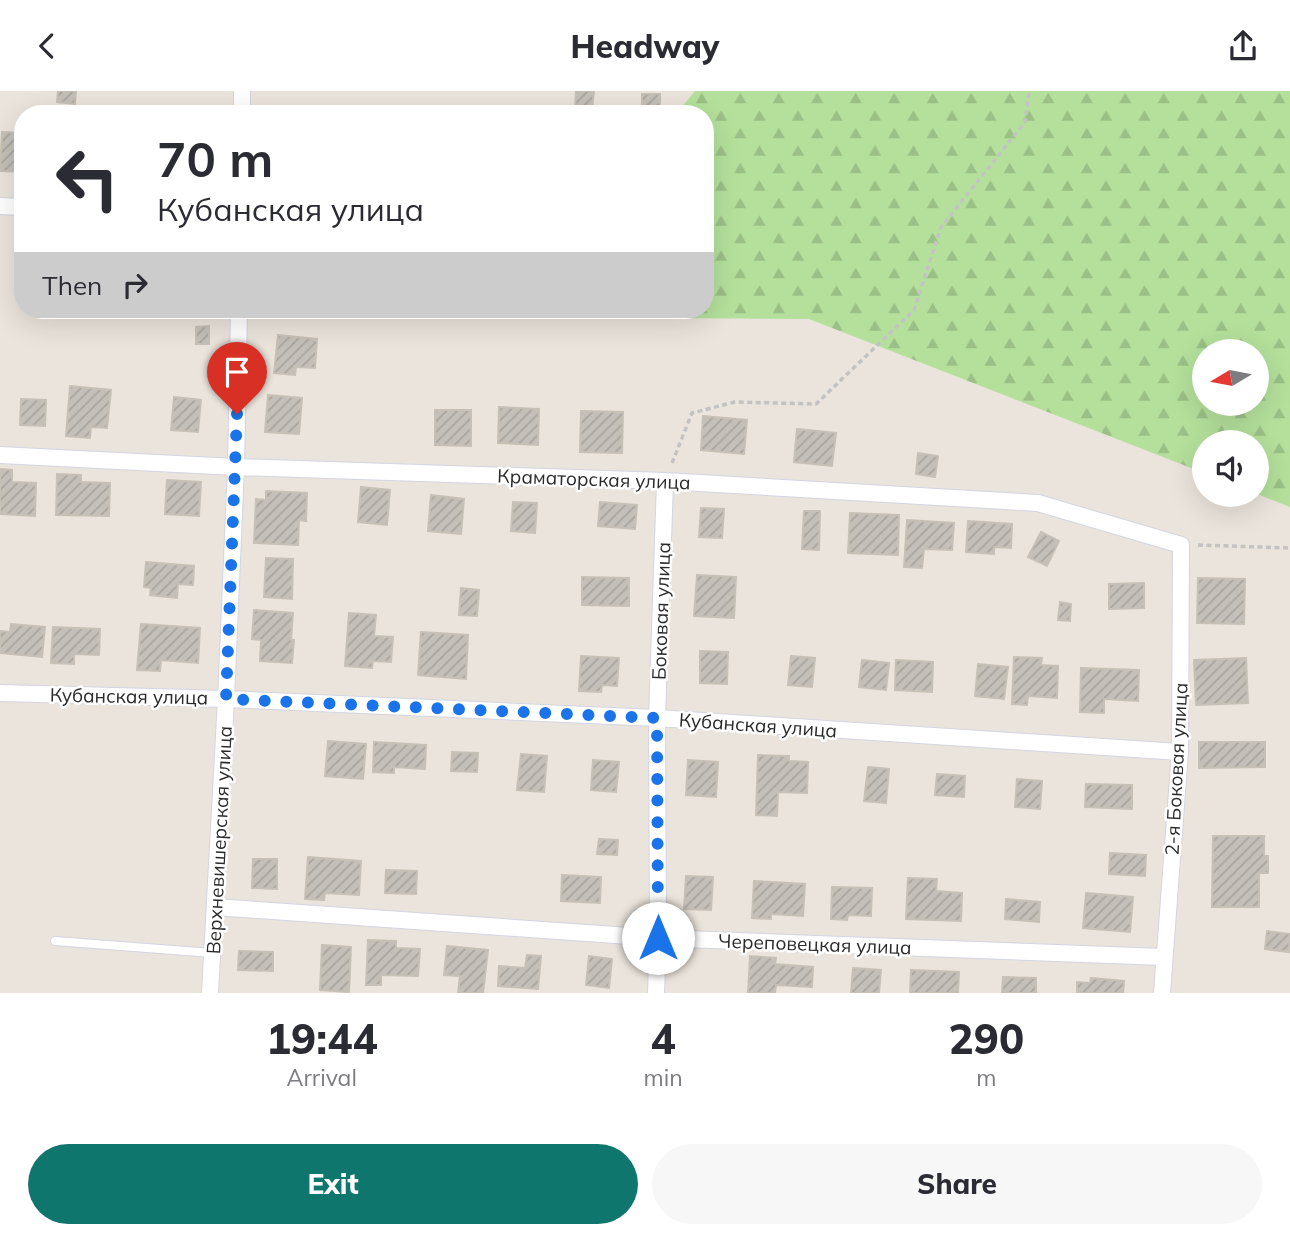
<!DOCTYPE html>
<meta charset="utf-8">
<style>
:root{--surface:#fff;--page:#f7f7f7;--text:#2b2b33;--muted:#7c7c81;--accent:#0f766e}
body{margin:0;font-family:Mulish,sans-serif;background:var(--page);color:var(--text);height:100vh;display:flex;flex-direction:column;font-size:26px;white-space:nowrap}
*{box-sizing:border-box;margin:0}
p{font-size:23px;color:var(--muted)}
.icon{flex:none;width:38px;height:38px;fill:none;stroke:currentColor;stroke-width:2;stroke-linecap:round;stroke-linejoin:round}
.map{position:relative;height:902px;overflow:hidden}
.side{display:flex;flex-direction:column;background:var(--surface);flex:1}
.side>*{flex:none}
.guide{position:absolute;left:14px;top:14px;width:700px;height:214px;border-radius:28px;box-shadow:0 7px 28px #0002;background:#fff;color:var(--text);overflow:hidden}
.needle{width:46px;rotate:260deg}
.fabs{position:absolute;left:1192px;top:248px;display:grid;gap:14px}
.fabs a{display:grid;place-items:center;width:77px;height:77px;border-radius:50%;background:var(--surface);box-shadow:0 7px 28px #0002;font-size:35px}
.pin{position:absolute;display:grid;place-items:center;width:60px;height:60px;color:#fff;margin:-72px -30px;border-radius:50% 50% 50% 0;rotate:-45deg;box-shadow:0 0 7px #0007}
.pin .icon{rotate:45deg}
.me{position:absolute;width:77px;margin:-38px;rotate:0deg;stroke-linejoin:round;filter:drop-shadow(0 0 5px #0008)}
.turn{display:flex;align-items:center;gap:24px;height:147px;padding:0 28px;font-size:32px}
.turn .icon{width:91px;height:91px;stroke-width:2.5}
.turn b{display:block;font-size:49px;line-height:60px}
.then{display:flex;align-items:center;height:66px;padding:0 28px;background:#0003;gap:14px;font-size:26px}
.eta{display:flex;justify-content:space-evenly;align-items:center;height:119px;text-align:center}
.eta b{font-size:42px;font-weight:800;line-height:49px}
.button{display:flex;gap:14px;margin-top:auto;padding:14px 28px}
.button a{flex:1;height:80px;border-radius:42px;background:var(--accent);color:#fff;font-size:28px;font-weight:800;line-height:80px;text-align:center}
.button a+a{background:var(--page);color:var(--text)}
header{display:flex;justify-content:space-between;align-items:center;height:91px;padding:0 28px;background:var(--surface);font-size:32px;font-weight:800}
.map>svg:first-child{display:block}
</style>
<header><svg class="icon" aria-label="back" viewBox="0 0 24 24"><path d="M15 5l-7 7 7 7"/></svg>Headway<svg class="icon" aria-label="share" viewBox="0 0 24 24"><path d="M12 15V3M7 8l5-5 5 5M5 13v7h14v-7"/></svg></header>
<div class="map">
<svg width="1290" height="902" viewBox="0 0 1290 902">
<defs>
<pattern id="forest-firs" width="22" height="20" patternUnits="userSpaceOnUse" patternTransform="scale(1.75)"><rect width="22" height="20" fill="#b4e09b"/><path d="M5 1l3.5 6h-7zM16 11l3.5 6h-7z" fill="#9bc086"/></pattern>
<pattern id="building-hatch" width="6" height="6" patternUnits="userSpaceOnUse" patternTransform="scale(1.75)"><rect width="6" height="6" fill="#c4bfb8"/><path d="M-1 1l2-2M0 6l6-6M5 7l2-2" fill="none" stroke="#a9a49e"/></pattern>
</defs>
<rect width="100%" height="100%" fill="#ebe4dc"/>
<!-- forest -->
<path fill="url(#forest-firs)" fill-rule="evenodd" d="M695,0h595v416l-33,-13 -1,-51h-52v30l-395,-154 -144,-1 -2,-8h42v-196h-29zM1204,261h52v52h-52z"/>
<!-- building -->
<path fill="url(#building-hatch)" stroke="#c7c0b6" stroke-width="2" d="M58,0h18l-1,13 -18,-2z
M576,0h18l-2,19 -17,-1z
M642,3h18v19h-18z
M2,41l21,1v39l-23,-1z
M19,161h4v32h-4z
M501,219h44l-1,8 -43,-3z
M576,219h43v6l-43,-1z
M209,235v18h-13v-17z
M278,244l39,4 -2,29 -19,-1 -1,8 -21,-2z
M70,295l41,4 -4,38 -16,-1 -1,11 -24,-2z
M268,304l34,3 -3,36 -34,-2z
M174,306l27,3 -3,32 -27,-2z
M21,308l25,1 -1,26 -25,-1z
M499,316l40,2 -1,36 -40,-2z
M435,319h36v36l-36,-1z
M581,320l42,1 -1,41 -42,-1z
M703,325l44,4 -3,34 -43,-4z
M797,338l39,4 -4,33 -38,-4z
M918,362l20,3 -3,21 -19,-3z
M0,378l12,1v12l24,1 -1,33 -35,-2z
M57,383l24,1v7l29,1 -1,33 -53,-1z
M167,389l34,2 -2,34 -34,-2z
M361,396l29,3 -3,35 -29,-3z
M266,400l41,2 -1,28 -7,-1 -1,25 -44,-2 2,-44 10,1z
M431,404l33,4 -3,35 -33,-3z
M513,411l24,1 -2,30 -24,-2z
M600,411l37,3 -2,24 -37,-3z
M701,417l23,1 -2,29 -23,-1z
M804,420h16l-1,39 -17,-1z
M850,422l49,2 -1,40 -50,-2z
M907,429l47,3 -2,27 -28,-1 -2,19 -18,-1z
M968,430l44,3 -1,24 -17,-1v7l-28,-2z
M1041,441l18,9 -12,25 -19,-9z
M266,467l27,1 -1,40 -28,-2z
M146,471l48,4 -1,19 -15,-1 -1,14 -27,-3 1,-7 -7,-1z
M697,484l39,2 -2,41 -40,-2z
M582,486l47,1v28l-47,-1z
M1198,487l47,1 -1,45 -47,-1z
M1144,492v25l-35,1v-25z
M461,497l18,2 -2,26 -18,-1z
M1060,511l11,2 -1,17 -12,-1z
M254,519l39,3 -2,27h3l-2,23 -32,-2 1,-21 -9,-1z
M349,522l27,2 -2,21 19,1 -2,25 -18,-1 -1,7 -27,-2z
M11,533l34,3 -3,30 -42,-4v-22l10,1z
M141,533l59,4 -2,35 -37,-3 -1,11 -23,-1z
M53,536l47,2 -1,26 -25,-1v10l-23,-1z
M421,541l47,3 -2,44 -48,-4z
M700,560l28,1 -1,32 -27,-1z
M581,565l38,2 -2,28 -15,-1 -1,7 -22,-1z
M791,565l24,2 -3,29 -24,-2z
M1014,566l28,1 -1,7 17,1 -1,32 -29,-2 -1,9 -15,-1z
M1246,567l2,45 -52,2 -2,-45z
M862,569l27,3 -3,27 -27,-3z
M896,569l37,2 -1,30 -37,-2z
M978,573l30,3 -4,32 -29,-3z
M1081,577l58,2 -1,31 -34,-2v14l-24,-1z
M328,650l38,3 -3,35 -38,-3z
M374,651l52,3 -1,24 -31,-2v6l-21,-1z
M1199,651h66v25l-66,1z
M452,661l26,1 -1,19 -26,-1z
M521,663l26,2 -3,36 -27,-2z
M758,664l31,1v5l19,1 -1,31 -29,-1 -1,24 -21,-1z
M593,669l26,2 -3,30 -25,-2z
M688,669l30,2 -2,35 -30,-2z
M868,676l21,2 -3,34 -22,-2z
M937,683l28,2 -1,21 -29,-2z
M1017,688l25,2 -2,28 -25,-2z
M1086,693l46,1v24l-47,-2z
M1213,745h51v20h4v17h-9v34h-47z
M599,748l19,1 -1,15 -20,-1z
M1110,762l36,2 -1,21 -36,-2z
M308,766l53,4 -2,34 -34,-2 -1,7 -19,-1z
M253,768h24v30l-25,-1z
M386,779l31,1 -1,23 -31,-1z
M562,784l39,2 -1,26 -39,-2z
M686,785l27,1 -2,33 -27,-1z
M908,787l29,1 -1,12 26,2 -1,28 -55,-2z
M754,790l51,3 -2,32 -32,-2v5l-19,-1z
M832,796l40,1 -1,28 -23,-1 -1,5 -16,-1z
M1086,802l47,4 -3,35 -47,-4z
M1006,808l34,3 -1,20 -34,-3z
M1267,840l23,3 -1,18 -24,-3z
M368,849l28,1v7l24,1 -2,27 -37,-1v10h-15z
M322,854l29,2 -2,45 -29,-2z
M447,855l41,4 -5,43h-25l2,-17 -16,-1z
M239,860l34,1v19l-35,-1z
M527,864l14,1 -3,33 -40,-3 1,-20 26,2z
M589,865l23,3 -3,29 -23,-3z
M750,865l26,2 -1,6 38,3 -1,20 -36,-2 -1,8h-27z
M853,877l28,2 -2,23h-28z
M911,879l48,2 -1,21h-48z
M1003,886l33,1v15h-34z
M1091,887l33,3 -1,12h-46v-11l13,1z"/>
<g fill="none" stroke-linecap="round" stroke-linejoin="round">
<defs>
<path id="service" d="M55,850l157,12"/>
<path id="minor" d="M242,23v-23
M0,115l23,1
M0,364l236,12 429,14 373,22 143,42 -1,207 -18,241
M0,602l226,6 431,19 523,34
M215,816l443,31 505,19
M210,902l16,-294 10,-232 3,-157
M656,902l2,-55 -1,-220 8,-237"/>
</defs>
<!-- service casing -->
<use href="#service" stroke="#d2d5e2" stroke-width="10"/>
<!-- minor casing -->
<use href="#minor" stroke="#d2d5e2" stroke-width="18"/>
<!-- path -->
<path stroke="#c3c3c3" stroke-width="3.5" stroke-dasharray="5 3.5" stroke-linecap="butt" d="M672,372l20,-50 43,-11 81,2 98,-94 27,-83 84,-105 4,-31
M1198,454l92,3"/>
<!-- service -->
<use href="#service" stroke="#fff" stroke-width="8"/>
<!-- minor -->
<use href="#minor" stroke="#fff" stroke-width="16"/>
</g>
<g fill="none" stroke-linecap="round" stroke-linejoin="round">
<!-- route -->
<path stroke="#1a73e8" stroke-width="12" stroke-dasharray="0 21.6" d="M237,323l-11,285 431,19 1,220"/>
</g>
<g text-anchor="middle" stroke-width="5" stroke-linejoin="round" paint-order="stroke">
<!-- street labels -->
<g font-size="19" fill="#2a2a2a" stroke="#fff">
<text transform="translate(594 388) rotate(2)" y="7">Краматорская улица</text>
<text transform="translate(661 520) rotate(-88)" y="7">Боковая улица</text>
<text transform="translate(129 605) rotate(1)" y="7">Кубанская улица</text>
<text transform="translate(758 634) rotate(4)" y="7">Кубанская улица</text>
<text transform="translate(1176 678) rotate(-87)" y="7">2-я Боковая улица</text>
<text transform="translate(219 749) rotate(-87)" y="7">Верхневишерская улица</text>
<text transform="translate(815 853) rotate(2)" y="7">Череповецкая улица</text>
</g>
</g>
</svg>
<div class="fabs">
<a><svg class="needle" viewBox="-14 -14 28 28"><path d="M0-13l5 13h-10z" fill="#e53935"/><path d="M0 13l5-13h-10z" fill="#7c7c81"/></svg></a>
<a><svg class="icon" aria-label="sound" viewBox="0 0 24 24"><path d="M4 9h4l5-4v14l-5-4H4zM17 9q2 3 0 6"/></svg></a>
</div>
<div class="pin" style="left:237px;top:323px;background:#d93025"><svg class="icon" aria-label="arrive" viewBox="0 0 24 24"><path d="M6 21V4h12l-3 4 3 4H6"/></svg></div>
<svg class="me" style="left:658px;top:847px" viewBox="-20 -20 40 40"><circle r="19" fill="#fff"/><path d="M0-13L10 11 0 6-10 11z" fill="#1a73e8"/></svg>
<div class="guide">
<div class="turn"><svg class="icon" aria-label="left" viewBox="0 0 24 24"><path d="M17 20v-9H6M10 6l-5 5 5 5"/></svg><div><b>70 m</b>Кубанская улица</div></div>
<div class="then">Then<svg class="icon" aria-label="right" viewBox="0 0 24 24"><path d="M7 20v-9h11M14 6l5 5-5 5"/></svg></div>
</div>
</div>
<section class="side">
<div class="eta">
<div><b>19:44</b><p>Arrival</p></div>
<div><b>4</b><p>min</p></div>
<div><b>290</b><p>m</p></div>
</div>
<div class="button"><a>Exit</a><a>Share</a></div>
</section>
